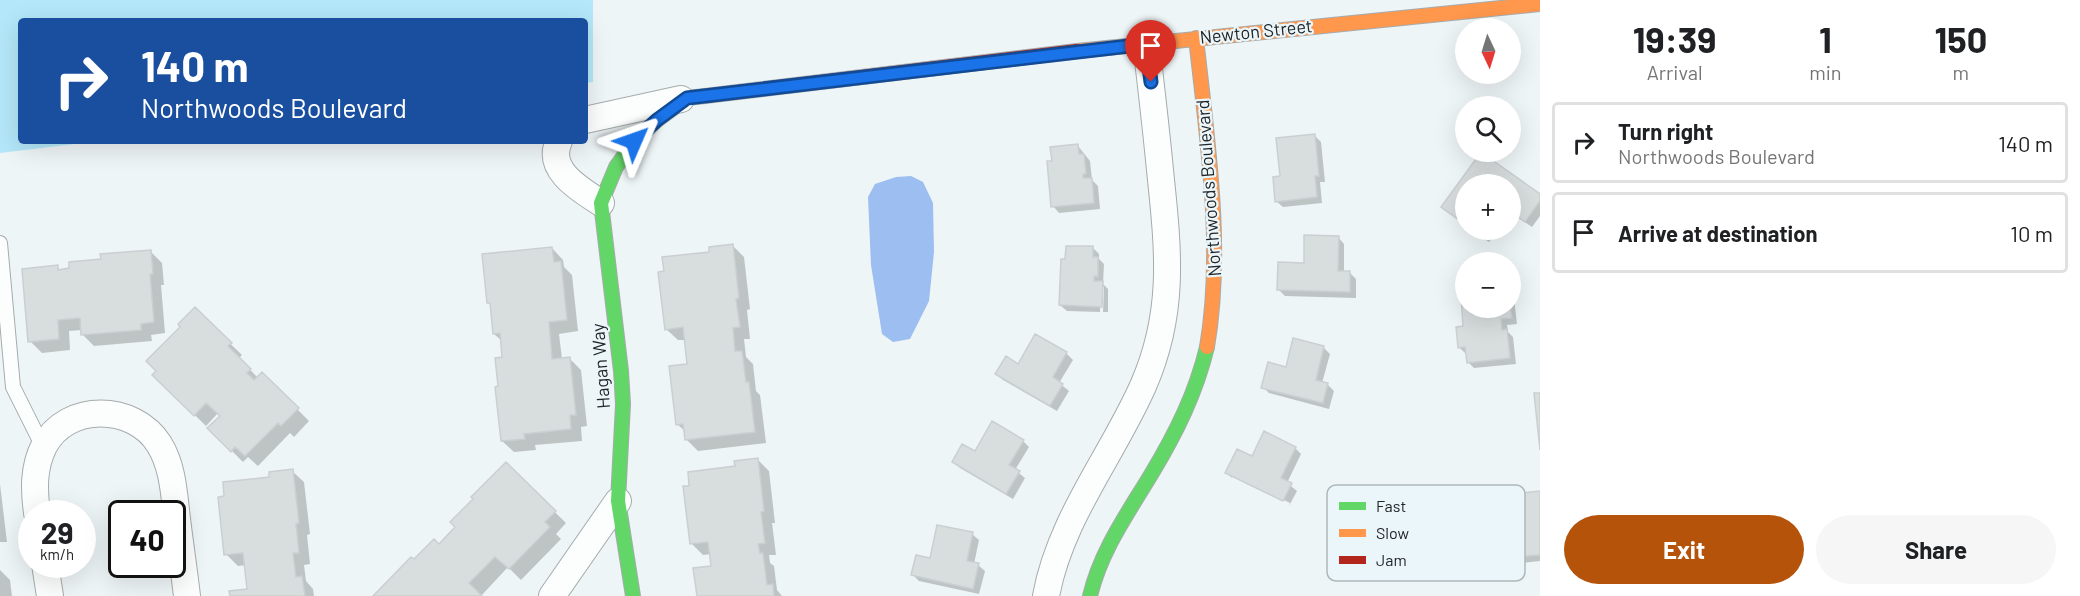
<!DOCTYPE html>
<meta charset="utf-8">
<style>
:root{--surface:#fff;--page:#f6f6f6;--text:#202124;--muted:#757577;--line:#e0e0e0;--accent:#b45309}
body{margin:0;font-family:Barlow,sans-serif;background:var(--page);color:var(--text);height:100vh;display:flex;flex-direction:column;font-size:22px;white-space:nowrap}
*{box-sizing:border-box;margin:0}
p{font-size:20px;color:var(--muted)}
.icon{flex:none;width:33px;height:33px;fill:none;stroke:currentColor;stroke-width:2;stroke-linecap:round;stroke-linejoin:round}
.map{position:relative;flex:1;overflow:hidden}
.panel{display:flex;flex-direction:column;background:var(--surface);width:540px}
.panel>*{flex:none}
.guide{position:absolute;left:18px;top:18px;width:570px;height:126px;border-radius:6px;box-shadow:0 6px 24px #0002;background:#1a4fa0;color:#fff;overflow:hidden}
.needle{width:39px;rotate:176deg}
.controls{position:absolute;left:1455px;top:18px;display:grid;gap:12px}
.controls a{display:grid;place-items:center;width:66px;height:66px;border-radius:50%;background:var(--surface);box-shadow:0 6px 24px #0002;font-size:30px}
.speed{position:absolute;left:18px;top:500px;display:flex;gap:12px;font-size:30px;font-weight:700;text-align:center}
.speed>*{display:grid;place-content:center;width:78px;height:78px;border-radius:50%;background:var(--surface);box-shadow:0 6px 24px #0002;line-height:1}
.speed small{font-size:15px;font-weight:400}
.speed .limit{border:3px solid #111;border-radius:9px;background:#fff;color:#111}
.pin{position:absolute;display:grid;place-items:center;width:51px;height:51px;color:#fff;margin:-62px -26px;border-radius:50% 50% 50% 0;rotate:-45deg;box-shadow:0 0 6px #0007}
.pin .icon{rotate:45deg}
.me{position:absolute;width:66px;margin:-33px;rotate:47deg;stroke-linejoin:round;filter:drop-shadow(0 0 4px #0008)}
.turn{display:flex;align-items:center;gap:21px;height:126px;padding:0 24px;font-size:27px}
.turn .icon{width:78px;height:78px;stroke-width:2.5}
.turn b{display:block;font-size:42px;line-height:51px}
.eta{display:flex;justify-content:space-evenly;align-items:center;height:102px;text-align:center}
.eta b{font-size:36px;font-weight:700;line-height:42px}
.button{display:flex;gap:12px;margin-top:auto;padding:12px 24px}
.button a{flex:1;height:69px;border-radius:36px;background:var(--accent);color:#fff;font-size:24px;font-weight:700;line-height:69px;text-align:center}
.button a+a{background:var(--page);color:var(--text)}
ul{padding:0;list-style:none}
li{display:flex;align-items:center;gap:18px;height:81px;margin:0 12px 9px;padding:0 12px;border:3px solid var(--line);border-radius:6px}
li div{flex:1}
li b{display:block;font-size:22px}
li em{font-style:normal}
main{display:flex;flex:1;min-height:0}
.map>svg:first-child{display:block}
</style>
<main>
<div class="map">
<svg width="1540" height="596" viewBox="0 0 1540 596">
<rect width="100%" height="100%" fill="#eef5f6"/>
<!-- green -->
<path fill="#b3e7f9" d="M0,0h593v82l-8,1v-62h-564v120h79l-100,12z"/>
<!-- water -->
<path fill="#9dbef0" d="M911,176l12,6 10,21 1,49 -5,49 -19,38 -17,3 -11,-8 -11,-69 -3,-68 7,-13 21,-7z"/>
<!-- shadow -->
<path fill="#0003" d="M1315,136l6,6 4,40h-5l2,21 -39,4 -7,-6 5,-24z
M1078,146l12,15 2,19 6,6 2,23 -41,4 -6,-7v-44z
M1482,154l58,42v20l-8,11 -22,-15v-28h-44v41l-23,-18z
M1471,230h27l-9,12z
M1338,237l6,7v29h6l6,6v19l-71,-2 -6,-6z
M732,245l12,12 6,52 -3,1 3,29h-6l2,18 7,7 3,27 4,4 6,48 -68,8 -12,-12v-7l-9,-8 12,-59 -3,-25h-8l-12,-11 45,-76z
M552,248l11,12 1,7 8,8 6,56 -19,3 3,25h8l11,11 6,56 -6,1 1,14 -47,4 1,5 -22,2 -12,-11 -2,-53 4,-29 -2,-18 -8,-7 -2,-28 -3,-4z
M1093,248l6,6v5l5,5 -1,20 5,5v23h-5l1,-25h-3l-1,25 -33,-1 -7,-6z
M150,251l12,12 2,22h-3l4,48 -14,2 1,6 -58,5 -11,-11 -1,-5 -13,1 1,19 -28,3 -12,-12 27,-74 4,4 41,-11z
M1510,285l3,3 4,36 -10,1 1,7 5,5 3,27 -42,4 -6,-6 -2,-8 -6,-6 5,-20 1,-20h44z
M195,310l47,45 -3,3 19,20 4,-4 47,47 -15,16 -4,-4 -32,33 -10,-9 -5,5 -34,-34 12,-12 -3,-3 -12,13 -52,-51 28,-48z
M1036,336l30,17 7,7 -14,23 10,8 -12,20 -54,-31 -6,-6 22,-8z
M1323,347l7,7 -8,29 5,1 7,7 -5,18 -60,-16 -6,-6 24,-18z
M1023,441l6,6 -14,23 10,8 -12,21 -53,-31 -7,-7 22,-8z
M1295,448l6,6 -14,29 10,8 -8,15 -56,-28 56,28 1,-3 -58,-28v3l-5,-5 26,-15z
M757,459l12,12 6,52h-3l4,32h-7l1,8 4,3 3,24 5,6h-84l15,-29 -2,-13 -8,1 -11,-11 -1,-57z
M506,464l60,59 -10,11 5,5 -40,41 -13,-13 -27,29h-106l39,-34 25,-16 18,-19z
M292,471l12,11 6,52 -3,1 3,29 -6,1 2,16 7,8 1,7h-83l18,-6 -3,-25 -8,1 -12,-12 45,-76z
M0,484l7,58h-7z
M1540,493v68l-18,2 -7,-7 -3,-28 -5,-6z
M972,534l7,6 -5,24 4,1 7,6 -6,23 -60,-13 -6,-6 18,-15z
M0,570l10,10 2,16h-12z"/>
<!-- building -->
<path fill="#d8ddde" stroke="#cbcfd1" stroke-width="1.5" d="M1315,134l4,42h-4l2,21 -42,5 -2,-25 7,-1 -4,-38z
M1078,144l1,10h5l2,20h-3v4h9l2,25 -43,4 -4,-46h5l-2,-14z
M1481,152l59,42v7l-15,21 -15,-11v-27h-44v41l-25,-18z
M1472,230h15l-5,7z
M1304,235l35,1 -1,35h12v21l-73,-2 1,-28 26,1z
M733,244l6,54 -3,1 4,28 -7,1 2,23h7l4,31h3l6,50 -70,8 -2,-16 -7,1 -7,-59 18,-2 -4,-37 -18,3 -7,-58 6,-1 -2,-14 47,-5v-5z
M1066,246h27v11h5v20l-4,-1v5h9l-1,26 -43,-2 2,-46h4z
M552,247l2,15 7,-1 6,59 -18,2 3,37 18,-2 6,58h-6l1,14 -47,5 1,5 -24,2 -6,-54 3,-1 -3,-28 7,-1 -2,-24 -7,1 -3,-31h-3l-5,-49z
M151,250l2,24h-3l4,48 -13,2v6l-60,5 -1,-17 -22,2 1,19 -31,3 -6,-73 36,-4v5l11,-2v-6l32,-3 -1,-5z
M1461,297h5v11l44,-1 2,11 -11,1 1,11 5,-1 3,29 -43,5 -2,-16 -7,1 -2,-21 7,-1z
M195,307l37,36 -4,3 23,23 -4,4 7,7 8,-8 37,36 -18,18 -3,-3 -33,33 -10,-9 -4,5 -24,-24 13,-12 -14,-13 -12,13 -42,-41 4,-4 -10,-10 34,-34 -2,-3z
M1035,334l32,18 -14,25 10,7 -13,22 -55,-32 11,-18 12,8z
M1293,338l31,8 -8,34 12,3 -5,20 -62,-15 7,-26 18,5z
M1534,393h6v57z
M992,421l32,19 -15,25 11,6 -14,23 -54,-32 10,-18 13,7z
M1264,431l32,16 -15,31 11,5 -9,18 -58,-28 12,-24 15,7z
M758,458l6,53 -3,1 4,31 -7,1 2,9h3l4,32 6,-1 1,12h-77l-4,-28 18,-2 -3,-24 -18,2 -7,-58h6l-1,-14 47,-6 -1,-5z
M506,462l50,49 -11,11 5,5 -41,42 -14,-12 -26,26 13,13h-109l38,-39 3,2 20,-20 5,5 16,-17 -5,-5 23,-23 -2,-2z
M293,469l6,54 -3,1 3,29h-6l3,24 6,-1 3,20h-75l-1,-5 18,-2 -4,-36 -19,2 -6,-58 6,-1 -1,-14 46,-5v-5z
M1540,491v64l-26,2 -4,-35 -5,1 -3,-28z
M937,525l36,7 -6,29 12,2 -6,26 -62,-14 5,-20 14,3z"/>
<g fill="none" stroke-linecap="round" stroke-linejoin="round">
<defs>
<path id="lane" d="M0,243l13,144 30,60"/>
<path id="street" d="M585,120l96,-21
M559,141c-14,29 22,49 42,62
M37,513c-3,-23 -4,-45 7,-67 23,-44 90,-42 115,-2 14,22 15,50 18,75 3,25 7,51 10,77
M45,564l5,32
M552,596l66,-95
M1046,596c14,-77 66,-140 97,-210 33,-75 25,-138 17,-216 -4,-42 -9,-84 -14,-127"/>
<path id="fast" d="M633,596l-15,-95 5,-97 -2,-33 -20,-168 15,-36 18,-25 23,-22 30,-22 18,-2
M1090,596c11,-46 38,-83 62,-123 24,-40 44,-80 55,-126"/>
<path id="slow" d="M1196,38c11,100 28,210 11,309
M1077,51l463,-47"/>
<path id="jam" d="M705,96l372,-45"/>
</defs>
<!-- lane casing -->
<use href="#lane" stroke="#a6abac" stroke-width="16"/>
<!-- street casing -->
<use href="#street" stroke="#a6abac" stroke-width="28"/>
<!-- fast casing -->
<use href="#fast" stroke="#a6abac" stroke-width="16"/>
<!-- slow casing -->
<use href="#slow" stroke="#a6abac" stroke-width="16"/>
<!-- jam casing -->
<use href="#jam" stroke="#a6abac" stroke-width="16"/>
<!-- lane -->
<use href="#lane" stroke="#fcfefe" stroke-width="14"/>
<!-- street -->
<use href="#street" stroke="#fcfefe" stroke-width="26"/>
<!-- fast -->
<use href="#fast" stroke="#63d668" stroke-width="14"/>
<!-- slow -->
<use href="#slow" stroke="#ff974d" stroke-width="14"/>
<!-- jam -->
<use href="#jam" stroke="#b3261e" stroke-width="14"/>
</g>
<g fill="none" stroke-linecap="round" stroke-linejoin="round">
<defs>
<path id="route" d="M634,141l23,-21 30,-22 459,-54 5,38"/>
</defs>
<!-- route casing -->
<use href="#route" stroke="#114b97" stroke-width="15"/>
<!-- route -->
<use href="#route" stroke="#1a73e8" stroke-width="10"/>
</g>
<g text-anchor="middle" stroke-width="4.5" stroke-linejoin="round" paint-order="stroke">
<!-- street labels -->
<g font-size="18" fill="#212527" stroke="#ebf6fa">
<text transform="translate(1256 32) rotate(-6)" y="6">Newton Street</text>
<text transform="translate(1209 188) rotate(-94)" y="6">Northwoods Boulevard</text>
<text transform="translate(601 366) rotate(-94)" y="6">Hagan Way</text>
</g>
</g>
<!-- legend -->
<rect x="1327" y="485" width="198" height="96" rx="9" fill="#ebf6fa" stroke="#aeb7bb" stroke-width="1.5"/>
<rect x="1339" y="502" width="27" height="8" fill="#63d668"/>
<rect x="1339" y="529" width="27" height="8" fill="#ff974d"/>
<rect x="1339" y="556" width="27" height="8" fill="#b3261e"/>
<g font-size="16" fill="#212527">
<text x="1376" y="512">Fast</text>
<text x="1376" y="539">Slow</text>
<text x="1376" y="566">Jam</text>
</g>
</svg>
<div class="controls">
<a><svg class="needle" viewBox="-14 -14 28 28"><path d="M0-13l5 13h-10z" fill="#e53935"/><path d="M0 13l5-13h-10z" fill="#757577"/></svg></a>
<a><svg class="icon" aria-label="search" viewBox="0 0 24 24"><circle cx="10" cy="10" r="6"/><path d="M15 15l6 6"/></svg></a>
<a>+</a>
<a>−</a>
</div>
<div class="speed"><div>29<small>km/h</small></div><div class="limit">40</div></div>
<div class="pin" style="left:1151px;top:82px;background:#d93025"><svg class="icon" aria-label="arrive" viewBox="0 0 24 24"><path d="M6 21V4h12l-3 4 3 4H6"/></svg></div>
<svg class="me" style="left:634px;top:141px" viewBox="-20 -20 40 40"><path d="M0-17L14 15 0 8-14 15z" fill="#1a73e8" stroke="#fff" stroke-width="4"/></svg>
<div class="guide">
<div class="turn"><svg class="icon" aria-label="right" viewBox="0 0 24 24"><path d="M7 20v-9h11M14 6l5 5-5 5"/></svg><div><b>140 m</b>Northwoods Boulevard</div></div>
</div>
</div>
<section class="panel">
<div class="eta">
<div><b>19:39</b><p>Arrival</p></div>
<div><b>1</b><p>min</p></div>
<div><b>150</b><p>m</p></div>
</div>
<ul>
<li><svg class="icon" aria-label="right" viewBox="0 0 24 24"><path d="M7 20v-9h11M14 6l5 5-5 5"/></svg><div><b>Turn right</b><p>Northwoods Boulevard</p></div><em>140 m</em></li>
<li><svg class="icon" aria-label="arrive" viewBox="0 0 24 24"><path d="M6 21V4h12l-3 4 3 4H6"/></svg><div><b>Arrive at destination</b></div><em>10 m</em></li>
</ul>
<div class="button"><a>Exit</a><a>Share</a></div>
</section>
</main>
